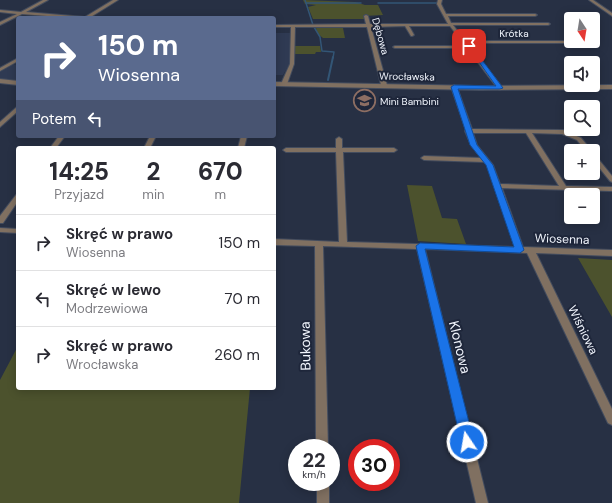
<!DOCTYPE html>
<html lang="pl">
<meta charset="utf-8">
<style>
:root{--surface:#fff;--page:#f2f2f3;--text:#2b2b33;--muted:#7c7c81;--line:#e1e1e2}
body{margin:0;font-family:"DM Sans",sans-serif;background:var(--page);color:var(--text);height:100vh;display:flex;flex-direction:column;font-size:15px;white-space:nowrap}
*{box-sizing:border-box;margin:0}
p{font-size:13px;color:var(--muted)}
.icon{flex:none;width:22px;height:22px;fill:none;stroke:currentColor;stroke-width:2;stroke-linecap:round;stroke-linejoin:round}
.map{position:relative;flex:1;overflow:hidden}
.side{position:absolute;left:16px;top:146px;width:260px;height:244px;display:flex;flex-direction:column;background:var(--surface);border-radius:4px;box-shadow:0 2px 10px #0003}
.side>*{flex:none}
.banner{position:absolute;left:16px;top:16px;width:260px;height:122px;border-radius:4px;box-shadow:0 2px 10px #0003;background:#5a6a8e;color:#fff;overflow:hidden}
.needle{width:26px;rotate:168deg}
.tools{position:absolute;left:564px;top:12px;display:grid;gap:8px}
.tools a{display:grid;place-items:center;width:36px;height:36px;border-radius:4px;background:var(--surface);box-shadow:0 2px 10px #0003;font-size:20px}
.speed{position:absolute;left:288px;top:439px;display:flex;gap:8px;font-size:20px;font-weight:700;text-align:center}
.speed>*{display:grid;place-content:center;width:52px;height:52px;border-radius:50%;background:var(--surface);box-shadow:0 2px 10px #0003;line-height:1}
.speed small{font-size:10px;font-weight:400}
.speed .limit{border:6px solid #d22;background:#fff;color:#111}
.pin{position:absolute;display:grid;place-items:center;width:34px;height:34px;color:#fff;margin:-17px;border-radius:8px;box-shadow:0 2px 6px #0006}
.me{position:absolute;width:44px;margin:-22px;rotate:348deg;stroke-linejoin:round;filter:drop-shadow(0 0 3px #0008)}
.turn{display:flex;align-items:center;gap:14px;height:84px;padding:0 16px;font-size:18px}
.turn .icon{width:52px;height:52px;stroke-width:2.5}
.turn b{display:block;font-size:28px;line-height:34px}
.then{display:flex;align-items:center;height:38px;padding:0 16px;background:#0003;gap:8px;font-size:15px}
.eta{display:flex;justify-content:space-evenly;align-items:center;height:68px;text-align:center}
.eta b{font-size:24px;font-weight:800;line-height:28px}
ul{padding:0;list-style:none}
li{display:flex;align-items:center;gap:12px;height:56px;padding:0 16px;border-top:1px solid var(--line)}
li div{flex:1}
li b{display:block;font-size:15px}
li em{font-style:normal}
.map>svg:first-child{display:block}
</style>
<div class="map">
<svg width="612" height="503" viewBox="0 0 612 503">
<rect width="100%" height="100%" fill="#273044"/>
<!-- built -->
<path fill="#2f3a53" d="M274,33h16v30l-7,12h-9z
M12,64l6,1v15l-18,-1v-8z"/>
<!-- green -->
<path fill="#4c522d" d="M303,0l52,2 10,3h13l5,10 -19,1 1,3h-52l-5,-12 8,-2 -11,-1z
M316,28h27l2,10h-22l-6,-5z
M295,46h25l1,6h-5l-1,2h-20z
M407,185l25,1 10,32 15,1 9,25 -48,-3z
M578,258l34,2v57z
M18,346v42h232l-11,115h-239v-123z"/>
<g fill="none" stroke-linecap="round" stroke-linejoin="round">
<!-- stream-far1 -->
<path stroke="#335676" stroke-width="1.5" d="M305,0l8,25
M306,3h55
M378,3h59
M314,27l6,10 2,14 12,1 -1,6"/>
<!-- stream -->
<path stroke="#335676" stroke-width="2" d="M328,80l5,-23"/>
<defs>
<path id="minor" d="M43,0h5l-22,12 59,5 28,-17h5l-29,18h-17l-50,-4 -22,11v-3l17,-8 -17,-2v-2l21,2z
M438,0h4l-1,4 5,10h89l2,1 -2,1h-87l3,7h97l2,1 -2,1h-95l12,16h99l2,1 -2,1h-97l35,44 1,1 -3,2 -2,-1 -31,-41h-72l-2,-1 2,-1h70l-15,-20h-41l5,9 -2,1h-1l-6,-10 -34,1 16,58 -3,2 -3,-2 -14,-58h-72l-1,37 -7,20 -3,2 -3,-2 9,-20 1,-37h-17v-2l92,-1 -2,-8 2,-1 2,1 2,8h78l-11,-20z
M589,0h4l19,13v3z
M18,58v3l-18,10v-3z
M454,85l3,2 15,42 91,1 18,8 11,13h-6l-9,-11 -15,-6 -30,-1 34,53 46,1v4l-110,-3 21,59 89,3v6l-76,-3 76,156v16l-4,-2 -81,-170 -102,-4 63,254h-12l-59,-254 -94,-3 5,202h-12l-1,-202 -41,-1v-6l65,3 -3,-90h-50l-3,-2 3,-2h50v-9l3,-2 3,2v9h52l3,2 -3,2h-51l4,90 168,5 -28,-82 -3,-3 -60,-2 -3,-2 3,-2 57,2 -10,-13 -6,-14 1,-1 -15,-43zM473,133h53l33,53 -59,-2 -7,-19 -16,-20z
M18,106v5l-18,16v-5z
M59,136h6l-9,12h-6z
M150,136h6l-6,12h-6z
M241,136h6l-3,12h-6z
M593,154l2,1 17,21v6l-2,-1 -17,-21z
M18,194v7l-15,22h-3v-7l16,-21z
M0,228l18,1v4l-18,-1z
M317,482h12v21h-12z"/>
<path id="tertiary" d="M0,79l18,2v4l-18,-2z
M274,82l206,4 132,-1v4l-132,1 -206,-4z"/>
</defs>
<!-- minor casing -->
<use href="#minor" stroke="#434c5e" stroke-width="2"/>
<!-- tertiary casing -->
<use href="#tertiary" stroke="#434c5e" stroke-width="2"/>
<!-- minor -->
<use href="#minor" fill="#807061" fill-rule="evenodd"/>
<!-- tertiary -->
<use href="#tertiary" fill="#807061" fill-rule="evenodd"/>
</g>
<!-- route -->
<path fill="#1a73e8" stroke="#114b97" d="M467,45h4l32,43 -3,1h-42l19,56 16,20 31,85 -4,3 -95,-4 49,193 -2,5 -5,1 -4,-1 -2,-5 -45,-196 4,-3 94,4 -28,-82 -16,-20 -19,-58 3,-2 42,1z"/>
<!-- icons -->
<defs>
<symbol id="school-ring" viewBox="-11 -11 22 22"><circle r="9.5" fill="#1e263a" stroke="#8d6e63" stroke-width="1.5"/><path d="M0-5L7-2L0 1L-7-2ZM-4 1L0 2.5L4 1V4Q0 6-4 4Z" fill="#8d6e63"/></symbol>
</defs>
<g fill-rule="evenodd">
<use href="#school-ring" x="352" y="88" width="25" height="25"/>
</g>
<g text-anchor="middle" stroke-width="4" stroke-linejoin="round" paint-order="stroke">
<!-- far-street labels -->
<g font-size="10" fill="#f1f5fd" stroke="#1e263a">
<text x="514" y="37">Krótka</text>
<text transform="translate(381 36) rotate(74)" y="4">Dębowa</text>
<text transform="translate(407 76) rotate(1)" y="4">Wrocławska</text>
</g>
<!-- far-poi labels -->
<g font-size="10" fill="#f1f5fd" stroke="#1e263a" text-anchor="start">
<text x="380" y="105">Mini Bambini</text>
</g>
<!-- street labels -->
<g font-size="12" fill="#f1f5fd" stroke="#1e263a">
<text transform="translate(562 239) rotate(2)" y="4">Wiosenna</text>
<text transform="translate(583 330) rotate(64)" y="4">Wiśniowa</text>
</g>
<!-- near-street labels -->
<g font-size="14" fill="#f1f5fd" stroke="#1e263a">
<text transform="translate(305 346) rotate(-91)" y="5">Bukowa</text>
<text transform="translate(460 347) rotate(76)" y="5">Klonowa</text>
</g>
</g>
</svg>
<div class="tools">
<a><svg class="needle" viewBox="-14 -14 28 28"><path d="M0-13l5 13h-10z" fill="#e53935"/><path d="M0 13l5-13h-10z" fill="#7c7c81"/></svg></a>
<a><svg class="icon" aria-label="sound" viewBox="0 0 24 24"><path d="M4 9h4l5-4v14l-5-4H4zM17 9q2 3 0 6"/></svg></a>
<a><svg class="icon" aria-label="search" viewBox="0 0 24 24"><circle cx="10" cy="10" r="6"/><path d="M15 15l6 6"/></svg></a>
<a>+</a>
<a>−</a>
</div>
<div class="speed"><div>22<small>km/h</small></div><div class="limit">30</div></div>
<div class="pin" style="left:469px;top:46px;background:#d93025"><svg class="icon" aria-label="arrive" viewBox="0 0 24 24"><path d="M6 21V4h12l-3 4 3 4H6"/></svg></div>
<svg class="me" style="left:467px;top:442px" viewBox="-20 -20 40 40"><circle r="17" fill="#1a73e8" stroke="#fff" stroke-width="3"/><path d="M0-11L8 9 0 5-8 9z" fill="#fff"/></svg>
<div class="banner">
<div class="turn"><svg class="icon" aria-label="right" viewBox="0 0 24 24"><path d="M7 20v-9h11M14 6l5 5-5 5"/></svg><div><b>150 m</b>Wiosenna</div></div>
<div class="then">Potem<svg class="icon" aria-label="left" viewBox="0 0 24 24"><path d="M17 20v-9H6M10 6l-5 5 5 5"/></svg></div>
</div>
<section class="side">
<div class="eta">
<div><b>14:25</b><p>Przyjazd</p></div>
<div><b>2</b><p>min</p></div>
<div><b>670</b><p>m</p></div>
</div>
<ul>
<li><svg class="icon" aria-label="right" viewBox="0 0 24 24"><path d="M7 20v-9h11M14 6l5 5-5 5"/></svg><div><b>Skręć w prawo</b><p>Wiosenna</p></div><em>150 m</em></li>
<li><svg class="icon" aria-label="left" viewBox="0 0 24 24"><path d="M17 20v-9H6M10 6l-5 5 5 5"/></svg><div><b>Skręć w lewo</b><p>Modrzewiowa</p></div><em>70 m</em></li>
<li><svg class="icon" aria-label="right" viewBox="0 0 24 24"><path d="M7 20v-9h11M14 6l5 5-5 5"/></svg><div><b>Skręć w prawo</b><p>Wrocławska</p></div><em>260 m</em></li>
</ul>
</section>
</div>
